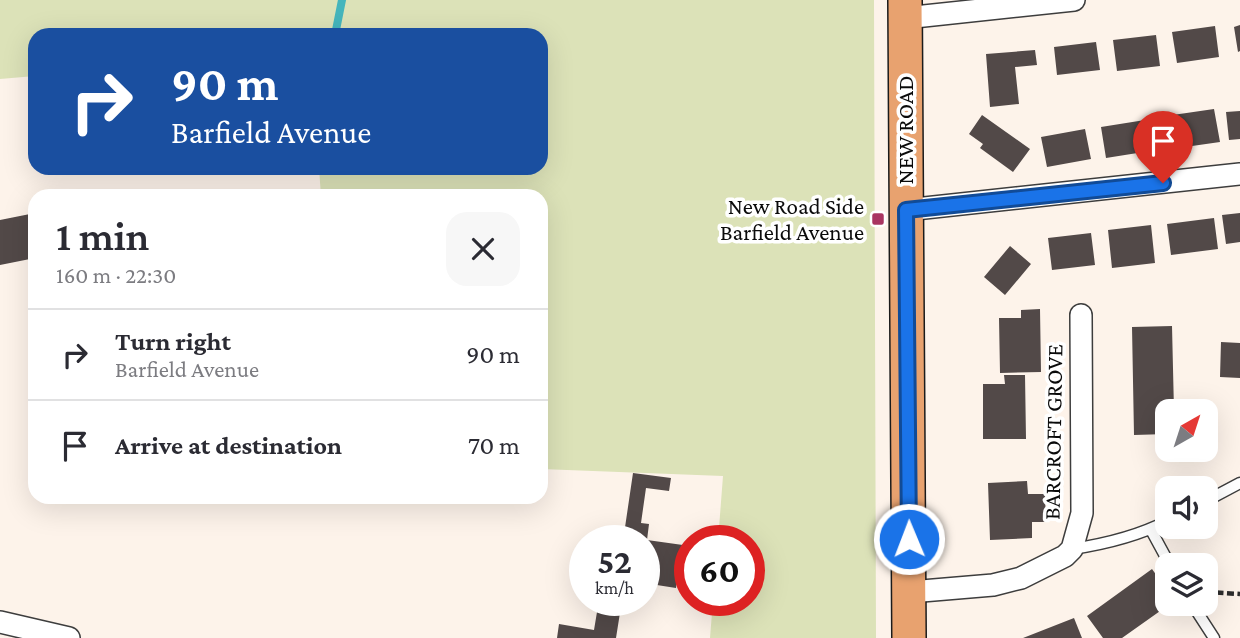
<!DOCTYPE html>
<meta charset="utf-8">
<style>
:root{--surface:#fff;--page:#f7f7f7;--text:#2b2b33;--muted:#7c7c81;--line:#e1e1e2}
body{margin:0;font-family:"Crimson Pro",serif;background:var(--page);color:var(--text);height:100vh;display:flex;flex-direction:column;font-size:26px;white-space:nowrap}
*{box-sizing:border-box;margin:0}
p{font-size:23px;color:var(--muted)}
.icon{flex:none;width:38px;height:38px;fill:none;stroke:currentColor;stroke-width:2;stroke-linecap:round;stroke-linejoin:round}
.map{position:relative;flex:1;overflow:hidden}
.side{position:absolute;left:28px;top:189px;width:520px;height:315px;display:flex;flex-direction:column;background:var(--surface);border-radius:21px;box-shadow:0 7px 28px #0002}
.side>*{flex:none}
.guide{position:absolute;left:28px;top:28px;width:520px;height:147px;border-radius:21px;box-shadow:0 7px 28px #0002;background:#1a4fa0;color:#fff;overflow:hidden}
.needle{width:46px;rotate:39deg}
.controls{position:absolute;left:1155px;top:399px;display:grid;gap:14px}
.controls a{display:grid;place-items:center;width:63px;height:63px;border-radius:14px;background:var(--surface);box-shadow:0 7px 28px #0002;font-size:35px}
.speed{position:absolute;left:569px;top:525px;display:flex;gap:14px;font-size:35px;font-weight:700;text-align:center}
.speed>*{display:grid;place-content:center;width:91px;height:91px;border-radius:50%;background:var(--surface);box-shadow:0 7px 28px #0002;line-height:1}
.speed small{font-size:18px;font-weight:400}
.speed .limit{border:10px solid #d22;background:#fff;color:#111}
.pin{position:absolute;display:grid;place-items:center;width:60px;height:60px;color:#fff;margin:-72px -30px;border-radius:50% 50% 50% 0;rotate:-45deg;box-shadow:0 0 7px #0007}
.pin .icon{rotate:45deg}
.me{position:absolute;width:77px;margin:-38px;rotate:359deg;stroke-linejoin:round;filter:drop-shadow(0 0 5px #0008)}
.turn{display:flex;align-items:center;gap:24px;height:147px;padding:0 28px;font-size:32px}
.turn .icon{width:91px;height:91px;stroke-width:2.5}
.turn b{display:block;font-size:49px;line-height:60px}
.round{display:grid;place-items:center;flex:none;width:74px;height:74px;border-radius:21px;background:var(--page)}
.overview{display:flex;align-items:center;justify-content:space-between;height:119px;padding:0 28px}
h1{font-size:42px;font-weight:600;line-height:52px}
ul{padding:0;list-style:none}
li{display:flex;align-items:center;gap:21px;height:91px;padding:0 28px;border-top:2px solid var(--line)}
li div{flex:1}
li b{display:block;font-size:26px}
li em{font-style:normal}
.map>svg:first-child{display:block}
</style>
<div class="map">
<svg width="1240" height="638" viewBox="0 0 1240 638">
<rect width="100%" height="100%" fill="#fdf3ea"/>
<!-- green -->
<path fill="#dce2b8" d="M0,0h874l2,638h-166l3,-38h36v-59h-31l5,-65 -182,-7v-273h-220l-2,-28h222v-133h-506v41l-35,3z"/>
<g fill="none" stroke-linecap="round" stroke-linejoin="round">
<!-- stream -->
<path stroke="#45b5bc" stroke-width="8" d="M335,35l7,-35"/>
</g>
<!-- building -->
<path fill="#524948" d="M1240,25v26l-2,1 -4,-25z
M1215,26l4,31 -42,6 -5,-31z
M1156,35l4,31 -43,5 -4,-31z
M1096,42l4,28 -43,5 -3,-28z
M1035,50l2,15 -22,2 4,37 -29,3 -4,-53z
M1214,109l6,33 -56,8 -5,-33z
M1240,111v28l-11,1 -3,-28z
M982,115l48,34 -17,23 -33,-24 3,-4 -14,-10z
M1145,120l5,31 -44,7 -5,-31z
M1085,129l6,30 -44,8 -6,-30z
M35,213v45l-35,7v-45z
M1240,213v29l-14,2 -4,-29z
M1214,218l4,31 -47,6 -4,-31z
M1151,225l4,38 -43,5 -4,-38z
M1091,233l4,32 -43,5 -4,-32z
M1010,246l21,18 -26,31 -21,-18z
M1040,309l1,63 -41,1 -1,-55h22v-8z
M1172,326l2,85h-7v23l-33,1 -2,-108z
M1221,342l19,1v35l-20,-1z
M1004,375h21l1,64h-43v-55h22z
M633,473l38,5 -2,13 -23,-3 -5,35 8,1 -2,16 43,6v35l-13,-2 -1,9 -32,-5v-42h-21z
M1027,481l1,13h17l1,28h-14v16l-42,2 -2,-57z
M1152,569l15,21v14h3l-48,34h-19l-16,-22z
M599,600h23l-6,38h-59l2,-14 35,6z
M1074,618l8,20h-59z"/>
<g fill="none" stroke-linecap="round" stroke-linejoin="round">
<defs>
<path id="lane" d="M1206,501l34,-18
M1151,530l19,35
M1072,549c33,-5 66,-13 95,-28
M1192,604l22,34"/>
<path id="street" d="M905,18l169,-18
M906,210l334,-36
M910,592l83,-7 28,-7 44,-22 7,-7 10,-36 -1,-198
M0,622l69,16"/>
<path id="primary" d="M905,0l4,638"/>
</defs>
<!-- lane casing -->
<use href="#lane" stroke="#3d3d3d" stroke-width="13"/>
<!-- street casing -->
<use href="#street" stroke="#3d3d3d" stroke-width="24"/>
<!-- primary casing -->
<use href="#primary" stroke="#1b1b1b" stroke-width="36"/>
<!-- path -->
<path stroke="#2c2c2c" stroke-width="4.5" stroke-dasharray="7 3.5" stroke-linecap="butt" d="M1206,592l34,2"/>
<!-- lane -->
<use href="#lane" stroke="#fff" stroke-width="10"/>
<!-- street -->
<use href="#street" stroke="#fff" stroke-width="21"/>
<!-- primary -->
<use href="#primary" stroke="#e8a26f" stroke-width="33"/>
</g>
<g fill="none" stroke-linecap="round" stroke-linejoin="round">
<defs>
<path id="route" d="M909,539l-3,-329 257,-27"/>
</defs>
<!-- route casing -->
<use href="#route" stroke="#114b97" stroke-width="18"/>
<!-- route -->
<use href="#route" stroke="#1a73e8" stroke-width="12"/>
</g>
<!-- markers -->
<rect fill="#a93461" stroke="#fff" stroke-width="2.5" x="871" y="212" width="14" height="14" rx="3.5"/>
<g text-anchor="middle" stroke-width="7" stroke-linejoin="round" paint-order="stroke">
<!-- street labels -->
<g font-size="23" fill="#0a0a0a" stroke="#fff">
<text transform="translate(905 130) rotate(-90)" y="8">NEW ROAD</text>
<text transform="translate(1053 432) rotate(-89)" y="8">BARCROFT GROVE</text>
</g>
<!-- poi labels -->
<g font-size="23" fill="#0a0a0a" stroke="#fff" text-anchor="end">
<text x="864" y="214">New Road Side<tspan x="864" dy="26">Barfield Avenue</tspan></text>
</g>
</g>
</svg>
<div class="controls">
<a><svg class="needle" viewBox="-14 -14 28 28"><path d="M0-13l5 13h-10z" fill="#e53935"/><path d="M0 13l5-13h-10z" fill="#7c7c81"/></svg></a>
<a><svg class="icon" aria-label="sound" viewBox="0 0 24 24"><path d="M4 9h4l5-4v14l-5-4H4zM17 9q2 3 0 6"/></svg></a>
<a><svg class="icon" aria-label="layers" viewBox="0 0 24 24"><path d="M12 4l9 5-9 5-9-5zM3 14l9 5 9-5"/></svg></a>
</div>
<div class="speed"><div>52<small>km/h</small></div><div class="limit">60</div></div>
<div class="pin" style="left:1163px;top:183px;background:#d93025"><svg class="icon" aria-label="arrive" viewBox="0 0 24 24"><path d="M6 21V4h12l-3 4 3 4H6"/></svg></div>
<svg class="me" style="left:909px;top:539px" viewBox="-20 -20 40 40"><circle r="17" fill="#1a73e8" stroke="#fff" stroke-width="3"/><path d="M0-11L8 9 0 5-8 9z" fill="#fff"/></svg>
<div class="guide">
<div class="turn"><svg class="icon" aria-label="right" viewBox="0 0 24 24"><path d="M7 20v-9h11M14 6l5 5-5 5"/></svg><div><b>90 m</b>Barfield Avenue</div></div>
</div>
<section class="side">
<div class="overview"><div><h1>1 min</h1><p>160 m · 22:30</p></div><a class="round"><svg class="icon" aria-label="close" viewBox="0 0 24 24"><path d="M6 6l12 12M18 6L6 18"/></svg></a></div>
<ul>
<li><svg class="icon" aria-label="right" viewBox="0 0 24 24"><path d="M7 20v-9h11M14 6l5 5-5 5"/></svg><div><b>Turn right</b><p>Barfield Avenue</p></div><em>90 m</em></li>
<li><svg class="icon" aria-label="arrive" viewBox="0 0 24 24"><path d="M6 21V4h12l-3 4 3 4H6"/></svg><div><b>Arrive at destination</b></div><em>70 m</em></li>
</ul>
</section>
</div>
